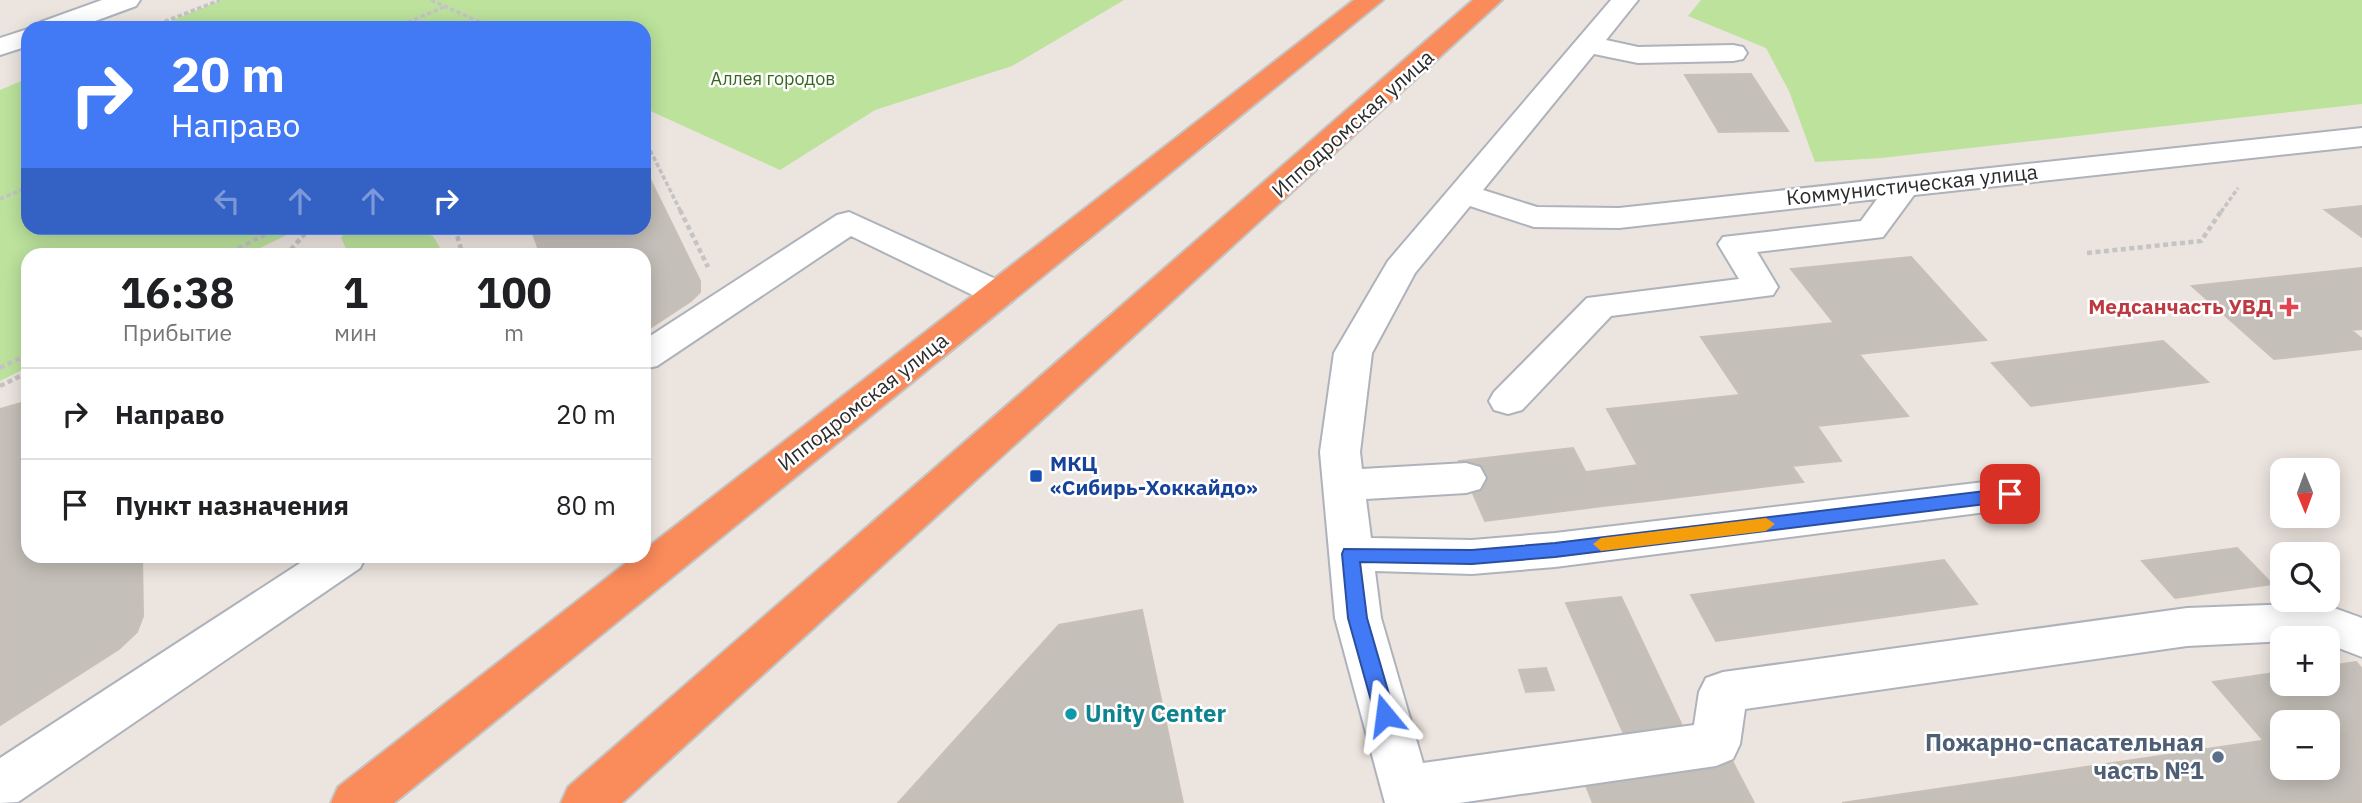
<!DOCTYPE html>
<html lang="ru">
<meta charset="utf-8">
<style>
:root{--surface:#fff;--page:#f2f2f2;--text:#202124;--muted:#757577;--line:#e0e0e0}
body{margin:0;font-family:"IBM Plex Sans",sans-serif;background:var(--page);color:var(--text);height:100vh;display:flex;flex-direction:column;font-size:26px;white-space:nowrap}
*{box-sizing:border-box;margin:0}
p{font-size:23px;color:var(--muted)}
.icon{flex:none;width:38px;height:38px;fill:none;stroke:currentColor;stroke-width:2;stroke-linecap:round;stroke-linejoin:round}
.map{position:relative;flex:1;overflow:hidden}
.drawer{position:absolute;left:21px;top:248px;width:630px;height:315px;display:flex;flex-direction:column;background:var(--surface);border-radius:21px;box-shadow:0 4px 18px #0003}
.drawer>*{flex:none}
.hud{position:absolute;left:21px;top:21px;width:630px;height:214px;border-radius:21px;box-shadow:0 4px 18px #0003;background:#427af5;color:#fff;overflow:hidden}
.needle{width:46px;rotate:179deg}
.buttons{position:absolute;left:2270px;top:458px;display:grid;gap:14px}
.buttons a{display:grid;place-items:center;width:70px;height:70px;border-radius:14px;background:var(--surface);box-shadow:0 4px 18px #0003;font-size:35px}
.pin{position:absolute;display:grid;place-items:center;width:60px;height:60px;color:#fff;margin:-30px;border-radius:14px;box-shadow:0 4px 10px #0006}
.me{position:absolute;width:77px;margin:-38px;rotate:344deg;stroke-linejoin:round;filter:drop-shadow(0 0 5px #0008)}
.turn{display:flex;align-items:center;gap:24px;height:147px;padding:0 35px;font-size:32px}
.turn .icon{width:91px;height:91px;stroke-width:2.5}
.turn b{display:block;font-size:49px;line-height:60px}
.lanes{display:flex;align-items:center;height:66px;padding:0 35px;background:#0003;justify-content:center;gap:35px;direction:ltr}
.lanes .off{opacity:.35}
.eta{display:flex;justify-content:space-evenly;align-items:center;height:119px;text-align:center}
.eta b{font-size:42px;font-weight:700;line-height:49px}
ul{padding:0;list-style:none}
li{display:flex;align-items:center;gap:21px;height:91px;padding:0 35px;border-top:2px solid var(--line)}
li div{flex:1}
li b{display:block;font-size:26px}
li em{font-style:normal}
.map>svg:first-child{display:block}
</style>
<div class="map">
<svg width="2362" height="803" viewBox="0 0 2362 803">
<rect width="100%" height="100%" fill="#ece4de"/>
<!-- green -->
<path fill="#bce29c" d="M222,0h902l-112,66 -137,44 -95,60 -136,-62v-80h-491z
M1701,0h661v104l-481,54 -66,4 -26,-71 -23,-43 -78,-32z
M28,78v150h273l-55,27 -218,1v111l-28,14v-291z
M346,228h70l4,5 13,3 7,12 -8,7h-83l-8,-17z"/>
<!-- building -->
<path fill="#c5bfb9" stroke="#c8c0b7" stroke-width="2" d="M1751,74l37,57 -69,1 -34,-57z
M644,167l56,114v11l-9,9 -47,31v-76h-103l-10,-28h113z
M2362,206v31l-37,-27z
M1911,257l75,83 -127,14 49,62 -91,10 24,35 -49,5 11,16 -146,18 -50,-91 133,-14 -39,-58 133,-14 -43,-54z
M2362,268v61l-11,1 11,9v10l-88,10 -82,-73z
M2163,341l45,41 -177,24 -39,-43z
M28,401v155h114l1,60 -6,16 -18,17 -119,76v-316z
M1573,448l30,58 -118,15 -26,-60z
M1638,465l19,35 -54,6 -17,-34z
M2237,548l35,36 -97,14 -33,-37z
M1944,560l33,44 -261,37 -25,-46z
M1621,597l65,137 -59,7 -61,-138z
M1142,610l41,193h-285l161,-178z
M2356,662l6,7v77l-15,-17 -19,3v-9h-46v15l-18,3 -51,-59 69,-10v12h46v-18z
M1546,668l8,22 -28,2 -7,-22z
M2347,729l15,17v57h-520l440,-65v30h46v-36z
M1729,755l25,48h-161l-11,-27z"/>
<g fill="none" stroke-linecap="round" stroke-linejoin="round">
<defs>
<path id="minor" d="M102,0h38l-4,6 -60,22h-39l4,-6z
M1611,0h27l-32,40 32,7 95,-2 10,2 4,6 -4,6 -10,2 -95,2 -44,-9 -111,136 54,17 82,1 743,-80v18l-448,49 -31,42 -126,15 21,35 -5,8 -162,21 -89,94 -14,4 -14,-4 -5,-9 5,-9 93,-94 152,-19 -21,-35 5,-7 138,-16 16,-22 -258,29 -85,-1 -64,-21 -55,67 -43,80 -12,99 2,17 104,-6 14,4 6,11 -6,11 -14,4 -100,6 5,39 101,2 83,-7 455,-54 15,4 6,11 -6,11 -15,4 -455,58 -83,7 -97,-3 6,47 42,145 271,-38 5,-33 7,-14 17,-6 464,-64 133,-5 42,15v39l-34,-13v-5l-141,7 -442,63 -5,35 -7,15 -17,7 -257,37h-74l-50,-185 -15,-166 14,-99 54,-92z
M28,29v17l-28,9v-17z
M849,212l162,74 6,8 -6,8 -12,3 -12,-3 -136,-66 -194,130 -13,3v-29l193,-125z
M311,556h55l-6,12 -342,234 -18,1v-45z"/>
<path id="highway" d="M1354,0h29l-989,803h-63l7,-16 297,-231h9v-6z
M1473,0h29l-880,803h-61l7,-16z"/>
</defs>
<!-- minor casing -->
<use href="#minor" stroke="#aeb2bb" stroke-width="4"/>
<!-- highway casing -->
<use href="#highway" stroke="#c4c4c4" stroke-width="4"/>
<!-- path-far1 -->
<path stroke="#c4c4c4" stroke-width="3.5" stroke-dasharray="4.5 2.5" stroke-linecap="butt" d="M431,0l62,28
M158,24l62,-24
M395,28l49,-21
M644,138l37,74
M0,199l28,-12
M2221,212l17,-24"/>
<!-- path -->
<path stroke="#c4c4c4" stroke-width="4.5" stroke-dasharray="5 3.5" stroke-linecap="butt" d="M680,210l28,57
M455,228l8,28
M2087,253l114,-12 21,-31
M223,256l55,-28
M285,256l25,-28
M0,368l28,-14
M0,386l28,-14"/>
<!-- minor -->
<use href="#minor" fill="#fff" fill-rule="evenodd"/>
<!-- highway -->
<use href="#highway" fill="#fa8b5b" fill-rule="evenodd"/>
</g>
<!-- route -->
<path fill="#427af5" stroke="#2b4f9f" stroke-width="2" d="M2010,488l9,6 -9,7 -455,56 -83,7 -112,-2 7,56 28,97 -3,6 -7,3 -7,-3 -3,-6 -27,-97 -6,-64 2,-5 128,1 83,-7z"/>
<!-- slow -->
<path fill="#f59e0b" d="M1766,518l9,6 -9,7 -165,20 -8,-7 8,-6z"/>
<!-- markers -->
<path fill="#e0444e" stroke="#fff" stroke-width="2.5" d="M2285.5 296.5h7v7h7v7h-7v7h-7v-7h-7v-7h7z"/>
<rect fill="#1a4fb4" stroke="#fff" stroke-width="2.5" x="1029" y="469" width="14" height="14" rx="3.5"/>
<circle fill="#0f9aa8" stroke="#fff" stroke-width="2.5" cx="1071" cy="714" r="7"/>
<circle fill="#5c6f8a" stroke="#fff" stroke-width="2.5" cx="2218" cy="757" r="7"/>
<g text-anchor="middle" stroke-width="5" stroke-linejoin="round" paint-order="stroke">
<!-- far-park labels -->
<g font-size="18" fill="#35671c" stroke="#fff">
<text x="773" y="85">Аллея городов</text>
</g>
<!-- street labels -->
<g font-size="21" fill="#2b2b2b" stroke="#fff">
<text transform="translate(1353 124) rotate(-42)" y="7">Ипподромская улица</text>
<text transform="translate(1912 185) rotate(-6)" y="7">Коммунистическая улица</text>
<text transform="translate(863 402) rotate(-38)" y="7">Ипподромская улица</text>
</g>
<!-- health labels -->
<g font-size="21" font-weight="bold" fill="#be3a42" stroke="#fff" text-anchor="end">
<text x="2273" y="314">Медсанчасть УВД</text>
</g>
<!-- transit labels -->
<g font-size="21" font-weight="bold" fill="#164399" stroke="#fff" text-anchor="start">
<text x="1050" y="471">МКЦ<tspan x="1050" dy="24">«Сибирь-Хоккайдо»</tspan></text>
</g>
<!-- near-culture labels -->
<g font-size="24" font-weight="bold" fill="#0d838f" stroke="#fff" text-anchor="start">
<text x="1085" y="722">Unity Center</text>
</g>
<!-- near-service labels -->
<g font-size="24" font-weight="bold" fill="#4e5e75" stroke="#fff" text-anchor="end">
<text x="2204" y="751">Пожарно-спасательная<tspan x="2204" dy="28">часть №1</tspan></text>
</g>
</g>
</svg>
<div class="buttons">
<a><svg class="needle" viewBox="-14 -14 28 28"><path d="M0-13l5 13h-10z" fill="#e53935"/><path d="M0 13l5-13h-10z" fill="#757577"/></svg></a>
<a><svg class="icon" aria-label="search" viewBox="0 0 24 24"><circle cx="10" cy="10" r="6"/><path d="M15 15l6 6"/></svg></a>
<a>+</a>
<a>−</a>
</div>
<div class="pin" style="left:2010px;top:494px;background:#d93025"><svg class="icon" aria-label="arrive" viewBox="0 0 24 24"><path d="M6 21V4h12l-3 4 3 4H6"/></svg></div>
<svg class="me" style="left:1385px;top:715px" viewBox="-20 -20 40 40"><path d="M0-17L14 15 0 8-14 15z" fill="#427af5" stroke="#fff" stroke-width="4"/></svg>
<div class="hud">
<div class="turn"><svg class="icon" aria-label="right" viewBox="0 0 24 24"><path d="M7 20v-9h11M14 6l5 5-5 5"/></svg><div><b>20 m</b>Направо</div></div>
<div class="lanes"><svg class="icon off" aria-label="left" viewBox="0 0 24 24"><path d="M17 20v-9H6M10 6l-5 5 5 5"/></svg><svg class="icon off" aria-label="ahead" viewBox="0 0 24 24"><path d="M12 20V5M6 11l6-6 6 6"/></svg><svg class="icon off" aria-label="ahead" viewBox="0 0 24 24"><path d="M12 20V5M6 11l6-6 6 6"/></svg><svg class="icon" aria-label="right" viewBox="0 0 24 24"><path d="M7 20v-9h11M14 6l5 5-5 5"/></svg></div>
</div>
<section class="drawer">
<div class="eta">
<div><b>16:38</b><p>Прибытие</p></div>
<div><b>1</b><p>мин</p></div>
<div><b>100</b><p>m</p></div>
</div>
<ul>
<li><svg class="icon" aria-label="right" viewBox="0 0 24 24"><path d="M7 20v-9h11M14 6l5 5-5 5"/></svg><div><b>Направо</b></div><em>20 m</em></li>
<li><svg class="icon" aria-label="arrive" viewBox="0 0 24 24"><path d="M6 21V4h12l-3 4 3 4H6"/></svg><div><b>Пункт назначения</b></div><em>80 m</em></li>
</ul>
</section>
</div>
